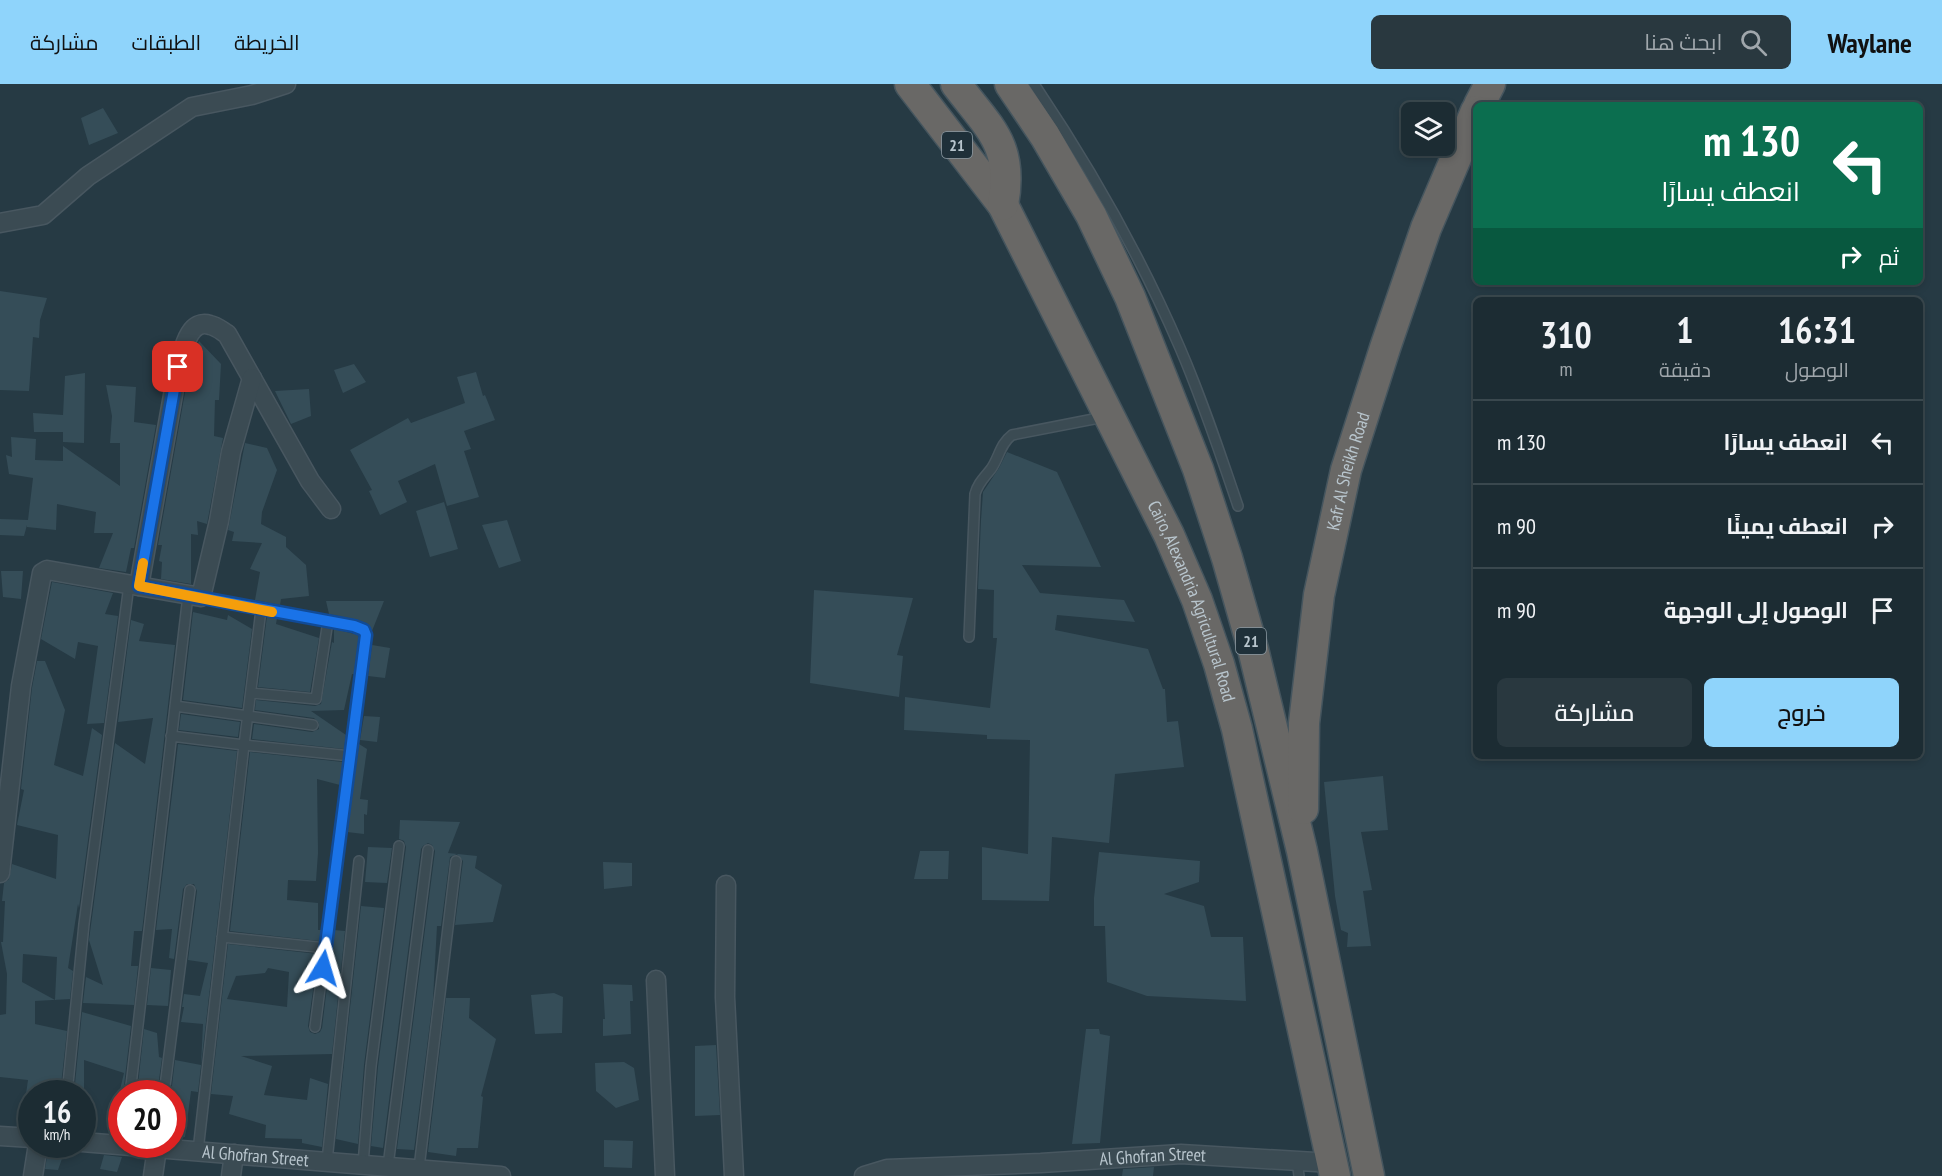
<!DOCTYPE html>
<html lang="ar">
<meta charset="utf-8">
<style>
:root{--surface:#1c2c33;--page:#29383f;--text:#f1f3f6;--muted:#a0a7ac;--line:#3a484e;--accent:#8fd4fb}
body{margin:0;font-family:"PT Sans Narrow",Cairo,sans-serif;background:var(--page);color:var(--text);direction:rtl;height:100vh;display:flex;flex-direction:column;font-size:22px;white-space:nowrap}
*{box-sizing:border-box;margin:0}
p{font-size:20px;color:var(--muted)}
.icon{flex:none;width:33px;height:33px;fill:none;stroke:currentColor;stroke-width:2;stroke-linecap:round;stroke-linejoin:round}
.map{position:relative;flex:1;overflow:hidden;direction:ltr}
.sheet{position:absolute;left:1473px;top:213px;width:450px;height:462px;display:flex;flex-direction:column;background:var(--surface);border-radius:9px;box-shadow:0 3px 9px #0003,0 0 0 2px var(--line);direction:rtl}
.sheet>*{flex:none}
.hud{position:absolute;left:1473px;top:18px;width:450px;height:183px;border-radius:9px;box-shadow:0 3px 9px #0003,0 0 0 2px var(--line);direction:rtl;background:#0b6e4f;color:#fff;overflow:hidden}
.controls{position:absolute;left:1401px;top:18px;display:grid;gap:12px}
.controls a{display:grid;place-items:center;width:54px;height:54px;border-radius:9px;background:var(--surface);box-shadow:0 3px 9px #0003,0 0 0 2px var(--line);font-size:30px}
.speed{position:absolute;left:18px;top:996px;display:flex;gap:12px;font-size:30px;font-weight:700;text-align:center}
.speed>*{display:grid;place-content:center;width:78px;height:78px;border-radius:50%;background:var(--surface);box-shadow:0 3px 9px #0003,0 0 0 2px var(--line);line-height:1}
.speed small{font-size:15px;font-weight:400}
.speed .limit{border:9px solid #d22;background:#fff;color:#111}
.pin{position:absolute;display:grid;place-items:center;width:51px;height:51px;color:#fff;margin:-26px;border-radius:12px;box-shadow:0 3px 9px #0006}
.me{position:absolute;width:66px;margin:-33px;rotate:7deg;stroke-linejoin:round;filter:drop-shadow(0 0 4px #0008)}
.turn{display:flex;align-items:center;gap:21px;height:126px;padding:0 24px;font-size:27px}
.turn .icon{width:78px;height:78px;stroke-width:2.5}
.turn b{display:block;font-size:42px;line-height:51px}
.then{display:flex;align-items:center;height:57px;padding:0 24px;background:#0003;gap:12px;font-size:22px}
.eta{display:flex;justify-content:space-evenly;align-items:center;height:102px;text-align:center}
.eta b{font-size:36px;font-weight:600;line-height:42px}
.primary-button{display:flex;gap:12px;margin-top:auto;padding:12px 24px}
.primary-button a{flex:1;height:69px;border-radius:9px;background:var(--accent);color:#111;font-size:24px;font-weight:600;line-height:69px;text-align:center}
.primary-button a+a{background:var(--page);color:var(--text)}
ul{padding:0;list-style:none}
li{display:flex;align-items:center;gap:18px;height:84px;padding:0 24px;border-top:2px solid var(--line)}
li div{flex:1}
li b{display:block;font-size:22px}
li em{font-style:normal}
header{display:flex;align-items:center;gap:36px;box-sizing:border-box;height:84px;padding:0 30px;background:var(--accent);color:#111}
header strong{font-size:28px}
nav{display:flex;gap:33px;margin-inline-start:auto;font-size:21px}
.search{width:420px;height:54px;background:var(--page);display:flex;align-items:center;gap:15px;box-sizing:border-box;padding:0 21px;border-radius:9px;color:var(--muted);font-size:22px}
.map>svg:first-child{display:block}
</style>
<header>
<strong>Waylane</strong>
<div class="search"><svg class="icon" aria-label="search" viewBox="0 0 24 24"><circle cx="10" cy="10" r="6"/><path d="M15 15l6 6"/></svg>ابحث هنا</div>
<nav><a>الخريطة</a><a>الطبقات</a><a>مشاركة</a></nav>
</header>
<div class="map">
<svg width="1942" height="1092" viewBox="0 0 1942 1092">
<rect width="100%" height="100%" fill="#263a44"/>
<!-- building -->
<path fill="#354d58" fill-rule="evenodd" d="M103,24l15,25 -29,12 -8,-27z
M0,207l47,7 -7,22 -1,18 -6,-1 -4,54 -29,-1z
M199,257l22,23 -2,36h-4l-1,36 9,2 -16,86 -10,-3 1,14 -7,-1v50l-30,-5 1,-17 -3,-1 3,-16h-4l31,-175z
M354,280l12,18 -23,11 -9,-23z
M476,288l7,24 2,-1 10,25 -31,11 7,18 -7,2 15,46 -32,9 -12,-42 -37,17 9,21 -27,13 -11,-24 3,-1 -22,-40 58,-32 3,5 54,-20 -8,-26z
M85,289l-1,70 -21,-1v-10h-29l-1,-19 30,2 2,-39z
M106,301l30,2 -2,35 22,3 -22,123h-3l-5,24 -27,-4 14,-35h-19l2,-21 -39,-8 -1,26 -29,-3v-2l-3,11 -24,-1v-16l28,1 5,-42 -24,-4 -3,-19 6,2 -1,-20 25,2 -1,21 28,1v-15l57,40v-43h-10l2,-27z
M309,305l2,27 -20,8 -16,-33z
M245,359l22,5 10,22 -15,42 -1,12 25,13v10l20,18 3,31 -28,3 -1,6 -25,-5 5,-28 -10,-3 12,-26 -30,-2 2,-9 -6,-2z
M1007,368l50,20 44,95 -79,-2 18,28 84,7 11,22 -78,-7 -2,15 93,19 15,40h2l2,33 11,-1 6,46 -69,7 -6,69 -57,-6 -3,64 -67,-1v-53l46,7 2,-114 -43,-1v-4l-83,-5 1,-33 85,11 7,-70h-4l1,-48 -16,-1 3,-69 2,-28 16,-24z
M444,418l14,47 -28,8 -14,-46z
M507,436l14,41 -22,7 -17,-43z
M1,487h22l-2,28 -18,-2z
M52,498l61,11 -8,21 13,2 -14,107 -17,1 11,-78 -20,-4 -3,17 -34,-20z
M814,506l99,8 -16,57 6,1 -4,41 -89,-14z
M326,517h58l-12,30 -4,-6 -11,-5 -28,-6z
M193,528l34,8 1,-5 24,14 -10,79 -59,-8z
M267,532l10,2 -1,6 43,14 -9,54 -52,-5z
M131,536l13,4 -5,17 36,4 -33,286h-8l-3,35h7l-4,39 -51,-2 3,-26 17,8 -14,-45 26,-197 30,21 8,-46 -35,4z
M334,545l25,6 -5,39h-2l-8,36 -33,1 35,24 -2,14 -92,-10 2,-15 58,8 7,-3v-6l-5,-5 -59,-8 1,-10 59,6 6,-2 11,-62 2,1z
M372,561l18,3 -5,30 -17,-2z
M37,577h8l20,49 -11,55 29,11 9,-48 10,7 -23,173 -1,-4 -10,64 5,3 -3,28 -35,2v23l32,7 -7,63h-34l2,-14 -28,-3v-62l6,-1 1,-40 -6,-32h2l2,-41h-3l2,-18 5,-4 3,-15 44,15 2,-44 -41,-10 7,-35 -3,-1 11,-101zM23,870l34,3 -2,43 -33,-18z
M181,630l59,8 -2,15 -59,-7z
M364,632l16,1 -3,25 -17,-2z
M178,660l59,7 -39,341 -7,-1 -6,46 -13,-2v-41h-1l4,-34 26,5 2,-41 -22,-2 3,-15h-2l2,-13 16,2 8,-33 -20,-3 9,-69 -3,-7h-7l-4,5 -9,70 -5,-1 3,-29 -16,1z
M359,660l8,5 -7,50 8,1 -1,15 -3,-1v20l-17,-2z
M250,668l93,10 -3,23 -23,-6 1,74 -2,28 -28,-1 -1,20 31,3v27h3l-2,11 -89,-10z
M1383,692l5,54 -27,2 11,58 -9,1 8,55 -24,1 1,-14 -7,-3 -6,-34 -11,-114z
M400,736l60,2 -12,31 29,3 -2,12 27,17 -9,37 -38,3 8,-64 -6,-7 -7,3 -9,69h-4l-4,73 -19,151 -17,-1 38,-298 -3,-6 -4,-2 -5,3 -2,3 -38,299 -12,-2 7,-79 28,-220 -2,-6 -5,-2z
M368,763l24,1 -5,35 -22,-1z
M920,767h29l-1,28h-34z
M1099,768l101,9 -1,21 -35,12 40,12 7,31h32l3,64 -99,-5 -40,-14 -2,-56h-11v-28z
M603,778l29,1v23l-28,3z
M361,822l23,2 -20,157 -6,79 -22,-5z
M334,846l11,1 -13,123 -91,2 31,10 -8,29 43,5 3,-22 18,6 -6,63 -20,-4v-4l-37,-1 1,-13 -37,-11 4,-18 -22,-2 17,-150 90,10 -10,72 2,6 5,2 5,-2 2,-4zM268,884l21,4 -2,35 -60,-8 9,-23 29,-3z
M151,884l20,2 -3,36 -21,-1z
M603,900l29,1 1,16h-3l1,33 -28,2v-17h2z
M554,909l9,4 -1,36 -27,1 -4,-39z
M446,914h24l-1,20 27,21 -15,57 2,1 -5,51h-21l-1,8 -28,-4z
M82,928l49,14 -8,68h-4l5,-21 -40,-13v34h-10z
M144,945l13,4 2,24 3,1 -5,36h-20z
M1086,945h13l1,5 10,2 -10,107 -28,1z
M716,961l4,70 -25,1v-70z
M624,978l10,6 5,32 -23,8 -20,-17 -1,-28z
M604,1056l29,1 -1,27 -28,-1z
M49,1060h18l-9,26 -13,-1z
M104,1071l18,2 -5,15 -17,-3z
M1154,1083l-1,9h-31l1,-7z"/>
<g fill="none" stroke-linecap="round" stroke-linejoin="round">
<defs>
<path id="service" d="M1034,0c56,83 106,171 146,264 22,51 40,105 58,158
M201,513l153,29 10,4 2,5 -51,392
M261,526l-17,135 107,11
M969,553l6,-143c3,-11 9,-16 16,-25 8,-11 9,-25 21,-34l92,-18
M251,609l65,6 12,-78
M175,622l138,19
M171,652l73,9 -46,406
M222,853l104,11
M67,1010l17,-170 45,-339
M130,1010l58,-499
M164,1010l26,-204
M1297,1076l2,16
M327,1077l32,-300
M363,1080l8,-98 28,-220
M388,1082l40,-316
M419,1084l37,-307"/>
<g id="minor">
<path d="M0,139l43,-8 45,-39 104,-69 60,-12 34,-11"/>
<path d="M139,502l39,-219c5,-15 10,-49 32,-42 6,1 12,6 17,9l83,147 21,28"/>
<path d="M0,789l21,-187 21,-113 5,-3 154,27 18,-76 12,-69 21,-74"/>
<path d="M726,801l-1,112 9,179"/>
<path d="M656,896l9,196"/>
<path d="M0,1052l32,2"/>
<path id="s1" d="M82,1058l419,34"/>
<path d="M33,1092l5,-32"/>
<path d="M153,1092l4,-28"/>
<path d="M231,1092l3,-22"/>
<path id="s2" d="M864,1092l23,-7 154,-6 140,-9 151,9"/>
</g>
<g id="trunk">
<path id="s3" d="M910,0l93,121 166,330 28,65 22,64 18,65 98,447"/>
<path d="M956,0c34,45 58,61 47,121"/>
<path d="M1010,0l35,52 46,79 39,82 68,172 29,89 26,91 49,202 67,325"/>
<path d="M1479,21l11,-21"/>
<path id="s4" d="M1303,725l1,-86 15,-128 27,-125 39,-122 41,-120 50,-117"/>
</g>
</defs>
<!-- service casing -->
<use href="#service" stroke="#485760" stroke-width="12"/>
<!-- minor casing -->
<use href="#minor" stroke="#485760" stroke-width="21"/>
<!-- trunk casing -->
<use href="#trunk" stroke="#45555e" stroke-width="33"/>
<!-- service -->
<use href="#service" stroke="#3b4b53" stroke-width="9"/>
<!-- minor -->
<use href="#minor" stroke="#3b4b53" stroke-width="18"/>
<!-- trunk -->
<use href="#trunk" stroke="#696866" stroke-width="30"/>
</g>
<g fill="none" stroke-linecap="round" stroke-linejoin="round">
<defs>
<path id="route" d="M178,283l-39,219 215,40 10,4 2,5 -43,333"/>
</defs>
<!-- route casing -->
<use href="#route" stroke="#114b97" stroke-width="15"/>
<!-- route -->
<use href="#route" stroke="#1a73e8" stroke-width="10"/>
<!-- slow -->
<path stroke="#f59e0b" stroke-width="10" d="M143,479l-4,23 133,26"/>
</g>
<g text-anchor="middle" stroke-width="6" stroke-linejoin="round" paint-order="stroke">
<!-- shield labels -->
<g fill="#1f3039" stroke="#8a98a1" stroke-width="1.5">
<rect x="942" y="48" width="30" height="26" rx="4.5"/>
<rect x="1236" y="544" width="30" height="26" rx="4.5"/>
</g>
<g font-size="16" font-weight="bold" fill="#b8c5cd">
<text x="957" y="67">21</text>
<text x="1251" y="563">21</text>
</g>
<!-- street labels -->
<g font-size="18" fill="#b8c5cd" stroke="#1f3039">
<text dy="6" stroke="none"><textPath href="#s4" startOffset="342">Kafr Al Sheikh Road</textPath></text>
<text dy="6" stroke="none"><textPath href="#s3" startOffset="592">Cairo, Alexandria Agricultural Road</textPath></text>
<text dy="6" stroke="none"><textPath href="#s1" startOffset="174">Al Ghofran Street</textPath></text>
<text dy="6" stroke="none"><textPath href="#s2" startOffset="290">Al Ghofran Street</textPath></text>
</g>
</g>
</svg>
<div class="controls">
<a><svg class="icon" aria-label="layers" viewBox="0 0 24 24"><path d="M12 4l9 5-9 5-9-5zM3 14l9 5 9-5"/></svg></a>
</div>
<div class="speed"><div>16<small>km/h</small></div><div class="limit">20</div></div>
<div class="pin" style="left:178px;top:283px;background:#d93025"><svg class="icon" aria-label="arrive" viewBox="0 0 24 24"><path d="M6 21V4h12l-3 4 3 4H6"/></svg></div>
<svg class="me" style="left:323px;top:884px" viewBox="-20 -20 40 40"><path d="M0-17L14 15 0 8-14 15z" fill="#1a73e8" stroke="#fff" stroke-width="4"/></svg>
<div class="hud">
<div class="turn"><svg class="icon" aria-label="left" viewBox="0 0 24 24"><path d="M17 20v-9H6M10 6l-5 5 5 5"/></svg><div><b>130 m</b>انعطف يسارًا</div></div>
<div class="then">ثم<svg class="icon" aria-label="right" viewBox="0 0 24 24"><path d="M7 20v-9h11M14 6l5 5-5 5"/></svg></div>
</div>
<section class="sheet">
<div class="eta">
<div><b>16:31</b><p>الوصول</p></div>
<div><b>1</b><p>دقيقة</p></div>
<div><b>310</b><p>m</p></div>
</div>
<ul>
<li><svg class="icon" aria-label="left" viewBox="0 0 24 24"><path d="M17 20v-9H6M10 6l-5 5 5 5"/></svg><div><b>انعطف يسارًا</b></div><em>130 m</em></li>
<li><svg class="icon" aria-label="right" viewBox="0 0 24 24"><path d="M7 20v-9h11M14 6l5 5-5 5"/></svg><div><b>انعطف يمينًا</b></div><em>90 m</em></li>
<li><svg class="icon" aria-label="arrive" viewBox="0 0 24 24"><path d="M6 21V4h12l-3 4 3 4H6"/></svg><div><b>الوصول إلى الوجهة</b></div><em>90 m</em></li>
</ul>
<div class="primary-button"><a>خروج</a><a>مشاركة</a></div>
</section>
</div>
